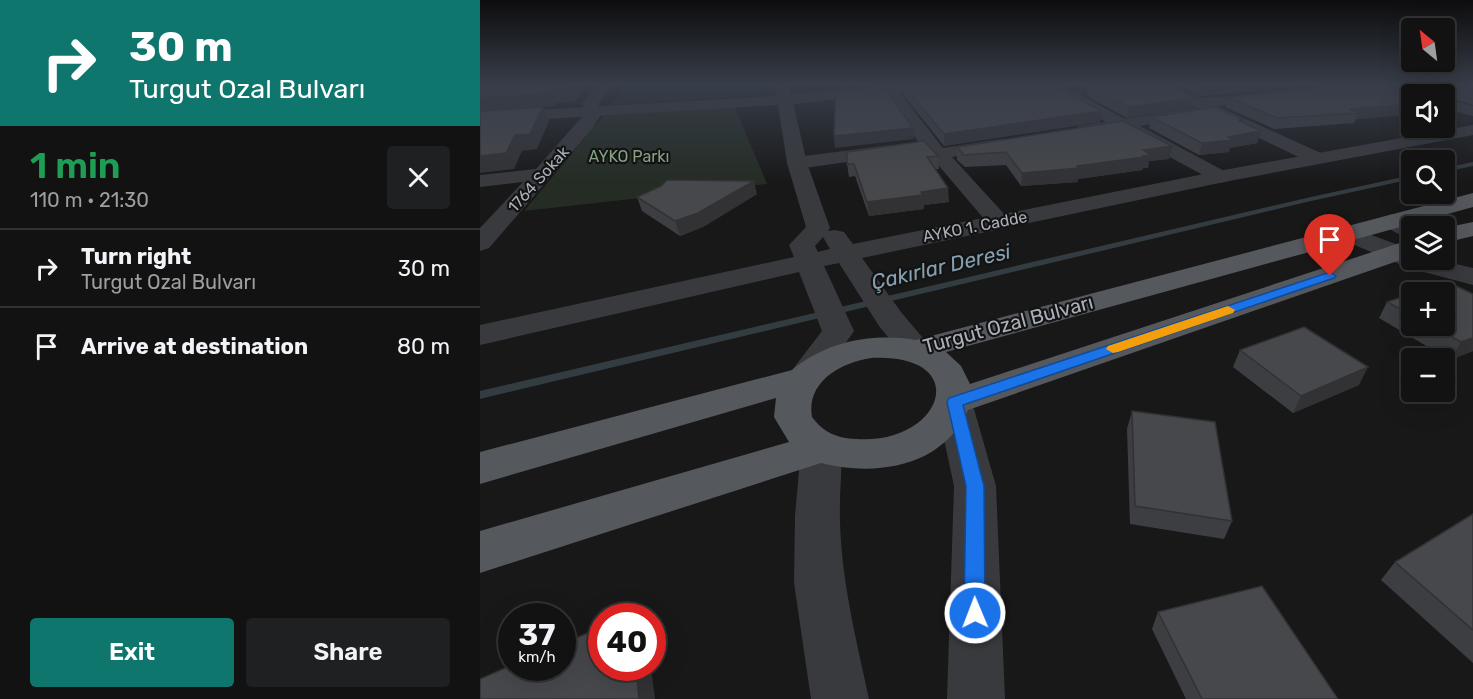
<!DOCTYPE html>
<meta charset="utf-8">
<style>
:root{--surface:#121213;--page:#1f2021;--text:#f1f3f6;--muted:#9c9ea0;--line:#313233;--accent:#0f766e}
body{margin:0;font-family:Rubik,sans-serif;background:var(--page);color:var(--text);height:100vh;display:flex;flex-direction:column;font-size:22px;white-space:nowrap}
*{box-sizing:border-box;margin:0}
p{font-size:20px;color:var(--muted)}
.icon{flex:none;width:33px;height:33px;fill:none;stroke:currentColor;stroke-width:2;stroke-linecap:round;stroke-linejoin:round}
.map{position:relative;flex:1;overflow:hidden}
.side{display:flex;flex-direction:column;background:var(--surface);width:480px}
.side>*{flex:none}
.guide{background:#0f766e;color:#fff;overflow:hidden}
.needle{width:39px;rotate:331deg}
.buttons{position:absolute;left:921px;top:18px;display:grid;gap:12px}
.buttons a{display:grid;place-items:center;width:54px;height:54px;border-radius:6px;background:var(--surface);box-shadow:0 6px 24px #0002,0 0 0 2px var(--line);font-size:30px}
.speed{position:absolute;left:18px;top:603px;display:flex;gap:12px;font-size:30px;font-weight:700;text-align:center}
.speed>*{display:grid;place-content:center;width:78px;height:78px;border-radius:50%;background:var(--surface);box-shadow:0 6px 24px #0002,0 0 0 2px var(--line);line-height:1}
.speed small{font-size:15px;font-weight:400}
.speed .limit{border:9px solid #d22;background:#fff;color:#111}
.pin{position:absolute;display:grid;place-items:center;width:51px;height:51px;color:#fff;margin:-62px -26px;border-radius:50% 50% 50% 0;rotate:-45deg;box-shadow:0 0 6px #0007}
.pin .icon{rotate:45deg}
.me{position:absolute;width:66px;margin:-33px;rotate:359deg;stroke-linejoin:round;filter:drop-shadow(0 0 4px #0008)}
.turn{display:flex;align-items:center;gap:21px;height:126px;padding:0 30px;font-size:27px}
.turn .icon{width:78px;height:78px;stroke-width:2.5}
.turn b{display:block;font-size:42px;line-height:51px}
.round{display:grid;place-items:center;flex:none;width:63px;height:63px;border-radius:6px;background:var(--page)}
.summary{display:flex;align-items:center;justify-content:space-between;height:102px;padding:0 30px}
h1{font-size:36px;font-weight:600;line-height:45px;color:#1e9e55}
.cta{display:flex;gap:12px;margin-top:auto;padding:12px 30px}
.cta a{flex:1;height:69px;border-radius:6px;background:var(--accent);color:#fff;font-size:24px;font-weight:600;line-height:69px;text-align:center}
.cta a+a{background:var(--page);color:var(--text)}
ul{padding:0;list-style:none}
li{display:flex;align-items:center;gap:18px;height:78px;padding:0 30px;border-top:2px solid var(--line)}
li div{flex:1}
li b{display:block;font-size:22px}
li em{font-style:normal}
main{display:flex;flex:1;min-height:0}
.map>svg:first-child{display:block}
</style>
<main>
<section class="side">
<div class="guide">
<div class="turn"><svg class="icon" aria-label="right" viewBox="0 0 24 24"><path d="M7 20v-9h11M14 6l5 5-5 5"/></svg><div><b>30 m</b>Turgut Ozal Bulvarı</div></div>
</div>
<div class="summary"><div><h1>1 min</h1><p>110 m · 21:30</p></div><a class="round"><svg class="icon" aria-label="close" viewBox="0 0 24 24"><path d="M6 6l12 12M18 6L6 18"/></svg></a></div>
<ul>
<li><svg class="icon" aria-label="right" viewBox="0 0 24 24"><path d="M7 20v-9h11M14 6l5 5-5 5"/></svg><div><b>Turn right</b><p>Turgut Ozal Bulvarı</p></div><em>30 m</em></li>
<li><svg class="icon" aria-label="arrive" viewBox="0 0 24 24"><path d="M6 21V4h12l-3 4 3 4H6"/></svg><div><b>Arrive at destination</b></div><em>80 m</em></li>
</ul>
<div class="cta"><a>Exit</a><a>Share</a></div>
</section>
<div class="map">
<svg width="993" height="699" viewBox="0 0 993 699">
<rect width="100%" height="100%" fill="#181819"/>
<!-- green -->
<path fill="#242c24" d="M148,85h148v9l-165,11z
M254,105l33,79 -243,27 81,-97z"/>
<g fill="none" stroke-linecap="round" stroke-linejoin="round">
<!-- stream -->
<path fill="#323c41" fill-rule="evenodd" d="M993,162v4l-29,6v-4z
M932,175v4l-101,22 -831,198v-8l831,-194z"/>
<!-- minor -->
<path fill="#393a3e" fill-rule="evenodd" d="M118,85h15l-15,19 5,7 -10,17 -104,120 -9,3v-23l43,-46 -43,5v-12l56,-6 51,-58 -5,-7z
M402,85h50l-7,4 -26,3 44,56 58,-9 6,1 3,4 -3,4 -55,9 54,59 4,5 -4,5 -8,2 -8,-2 -73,-86 -32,-46 -101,11 -8,-5 8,-5z
M563,85h18l64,34 69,-11 6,2 2,3 -2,3 -60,10 88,47 3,4 -3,4 -7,2 -7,-2 -94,-51 -35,5 -6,-1 -3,-4 3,-4 27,-4z
M673,85h19l28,13 78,-5 2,3 -2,3 -5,1 -56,6 106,48 3,4 -3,4h-14l-117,-56z
M964,99l29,7v10l-29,-8z
M410,145l7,2 2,4 -2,4 -100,14 -7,-2 -3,-4 3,-4 7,-2z
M913,214l28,12h-9v12c-11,-2 -24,-8 -31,-17l4,-5z
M867,226l65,24v10h27l34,8v17l-64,-17 -71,-30 -3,-5 3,-5z"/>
<!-- tertiary -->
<path fill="#393a3e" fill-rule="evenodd" d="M295,85h14l18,78 23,65 -2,3 7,-1 9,2 9,12 371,-74 249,-45v10l-249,47 -362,76 39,54 32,38 -5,7 -12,3 -12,-3 -25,-31 -40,-63 -15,3 30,65 -38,55 -12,3 -12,-3 -6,-8 36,-47 -23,-59 -319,73v-20l314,-68 -5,-12 17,-18 -19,-64 -9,-58 -298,18v-10l297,-17zM343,237l7,12 -12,3 -3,-6z
M474,389l13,4 5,9 24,84 9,213h-58l7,-213 -18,-84 5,-9z
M341,433l14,4c10,18 5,43 5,63 -2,68 15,133 29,199h-58l-17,-116 1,-67 6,-68 6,-11z"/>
<!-- primary -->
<path fill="#55585d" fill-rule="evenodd" d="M993,193v14l-527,145 15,14 9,18 442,-145v17l-444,154c-25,57 -92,67 -147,53l-341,110v-42l309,-89 -15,-25 2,-19 -296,86v-32l312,-82c36,-29 79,-37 124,-30zM391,358c104,-5 72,87 -15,81 -19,-1 -32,-6 -44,-22 -6,-35 28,-54 59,-59z
M993,222v14l-29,7v-15z"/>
</g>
<!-- wall -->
<path fill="#3d3e41" d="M423,85l197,37 -156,24 -41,-52z
M698,85h128l-106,11z
M932,85h61v20l-27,-8 -2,7v-10h-32v20l-56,5 -2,4 -80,6 -49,-22 3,-10 188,-8 2,-2z
M608,87l105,11 -2,10 -64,10 -40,-22z
M671,117l92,6 18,8 -4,12 -27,5 -1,4 -30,3 -50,-27z
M477,147l212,12 -20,2 -1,7h-5l-1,2 -64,9v3l-57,4 -15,-21 -41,2 -8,-7z
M458,156l1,13h-4l14,33 -25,3v4l-55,7 -14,-40 -6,1 -2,-13z
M277,194l-54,33 -23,9 -38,-25 -5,-14z
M932,294v32h32l29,-32v57l-23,9 -71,-42 8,-16z
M760,350l119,35 -66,28 -60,-46z
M652,411l100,110 -8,18 -94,-15 -3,-95z
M993,514v149l-92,-83 14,-18z
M678,612l180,87h-152l-34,-70z"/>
<!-- shaded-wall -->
<path fill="#323235" d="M92,85h15l-13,17 -18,1 -1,3 -75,5v-13l71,-8z
M358,85h19l-19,2z
M731,85h95l-106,11 3,-10z
M713,98l-2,10 -64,10 2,-11z
M932,104v10l-56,5 2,-6 -9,-4z
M63,107l6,14 -12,28 -15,2 -8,18 -34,4v-17z
M621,111l-1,11 -156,24v-12z
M433,128l1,11 -79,9 -1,-12z
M781,131l-4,12 -27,5 -1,4 -30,3 3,-12z
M692,146l-3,13 -20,2 -1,7h-5l-1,2 -64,9v3l-57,4 1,-13 55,-7 66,-16z
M274,181l3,13 -54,33 -23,9 -5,-15z
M468,188l1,14 -25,3v4l-55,7 -2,-14 54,-10z
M993,338v13l-23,9 11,-18z
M888,367l-9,18 -66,28 8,-17z
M156,668h15l4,31h-16z"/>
<!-- building -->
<path fill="#47484c" stroke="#323235" stroke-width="1.5" d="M0,85h92l-3,4 -18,1 -1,3 -70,5z
M423,85h150l48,26 -157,23z
M620,85h69l24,13 -64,9 -41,-20z
M863,85h58l15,4 2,-2 13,-2h42v9l-24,-7 -3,2v8l-2,1v-4h-32v10l-63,5 9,4 -81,5 -49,-21z
M403,86l30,42 -79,8 2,-45z
M63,107l-13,27 -15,1 -9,18 -26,3v-45z
M735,107l29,13h-6l23,11 -33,6 4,3 -30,3 -51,-26z
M643,121l49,25 -29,4 7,5 -7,1 1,1 -67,9 2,2 -57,5 -16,-21 -42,3 -7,-8z
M444,141l14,15 -11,1 21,31 -27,4 2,3 -56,7 -13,-38h-7v-12z
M187,180l87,1 -56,32 -23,8 -38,-24 24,-11z
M968,282l25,12v44l-12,4 -30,-16h13v-34h-28z
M932,294v21l-25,-13z
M824,327l64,40 -67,29 -61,-46z
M652,411l83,11 17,99 -97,-15z
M993,514v116l-78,-68z
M782,586l76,113h-136l-44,-87z
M122,627v41h34l3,31h-159v-20l32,-14v3h50v-24z"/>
<!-- sky -->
<linearGradient id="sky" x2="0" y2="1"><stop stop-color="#0d0d0e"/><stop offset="0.46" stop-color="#373d49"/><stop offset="1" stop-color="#373d49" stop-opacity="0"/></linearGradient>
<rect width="993" height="183" fill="url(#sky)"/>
<!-- route -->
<path fill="#1a73e8" stroke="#114b97" stroke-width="1.5" d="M850,272l6,4 -2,2 -371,127 21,81 1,127 -3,7 -7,3 -8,-3 -3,-7 2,-127 -19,-84 2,-4z"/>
<!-- slow -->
<path fill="#f59e0b" d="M748,306l7,4 -2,3 -115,39 -5,1 -7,-4 2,-3z"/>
<g text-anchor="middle" stroke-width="4.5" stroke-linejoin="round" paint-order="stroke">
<!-- far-park labels -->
<g font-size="16" fill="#85a184" stroke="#131314">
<text x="149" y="162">AYKO Parkı</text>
</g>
<!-- far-street labels -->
<g font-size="16" fill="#abb0b8" stroke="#131314">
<text transform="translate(58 179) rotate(-48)" y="6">1764 Sokak</text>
<text transform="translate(495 226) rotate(-11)" y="6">AYKO 1. Cadde</text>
</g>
<!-- street labels -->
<g font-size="20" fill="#abb0b8" stroke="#131314">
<text transform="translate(528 324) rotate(-15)" y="7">Turgut Ozal Bulvarı</text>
</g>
<!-- water labels -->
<g font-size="21" font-style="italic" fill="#85a0b0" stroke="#131314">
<text transform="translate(461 267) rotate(-13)" y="7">Çakırlar Deresi</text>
</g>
</g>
</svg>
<div class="buttons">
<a><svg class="needle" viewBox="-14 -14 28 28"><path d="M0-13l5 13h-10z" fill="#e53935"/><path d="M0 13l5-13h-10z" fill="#9c9ea0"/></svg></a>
<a><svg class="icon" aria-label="sound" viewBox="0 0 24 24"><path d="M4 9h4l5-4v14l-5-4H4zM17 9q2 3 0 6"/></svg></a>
<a><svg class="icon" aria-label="search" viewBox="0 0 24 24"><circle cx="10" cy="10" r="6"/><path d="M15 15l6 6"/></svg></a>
<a><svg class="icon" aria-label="layers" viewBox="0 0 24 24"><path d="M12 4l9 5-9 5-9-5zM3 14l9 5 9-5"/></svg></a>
<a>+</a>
<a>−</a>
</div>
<div class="speed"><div>37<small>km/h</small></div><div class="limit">40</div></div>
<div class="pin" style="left:850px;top:276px;background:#d93025"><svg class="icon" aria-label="arrive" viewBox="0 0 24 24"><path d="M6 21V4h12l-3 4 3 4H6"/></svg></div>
<svg class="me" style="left:495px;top:613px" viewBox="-20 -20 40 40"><circle r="17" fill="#1a73e8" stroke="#fff" stroke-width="3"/><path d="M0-11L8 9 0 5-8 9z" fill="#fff"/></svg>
</div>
</main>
